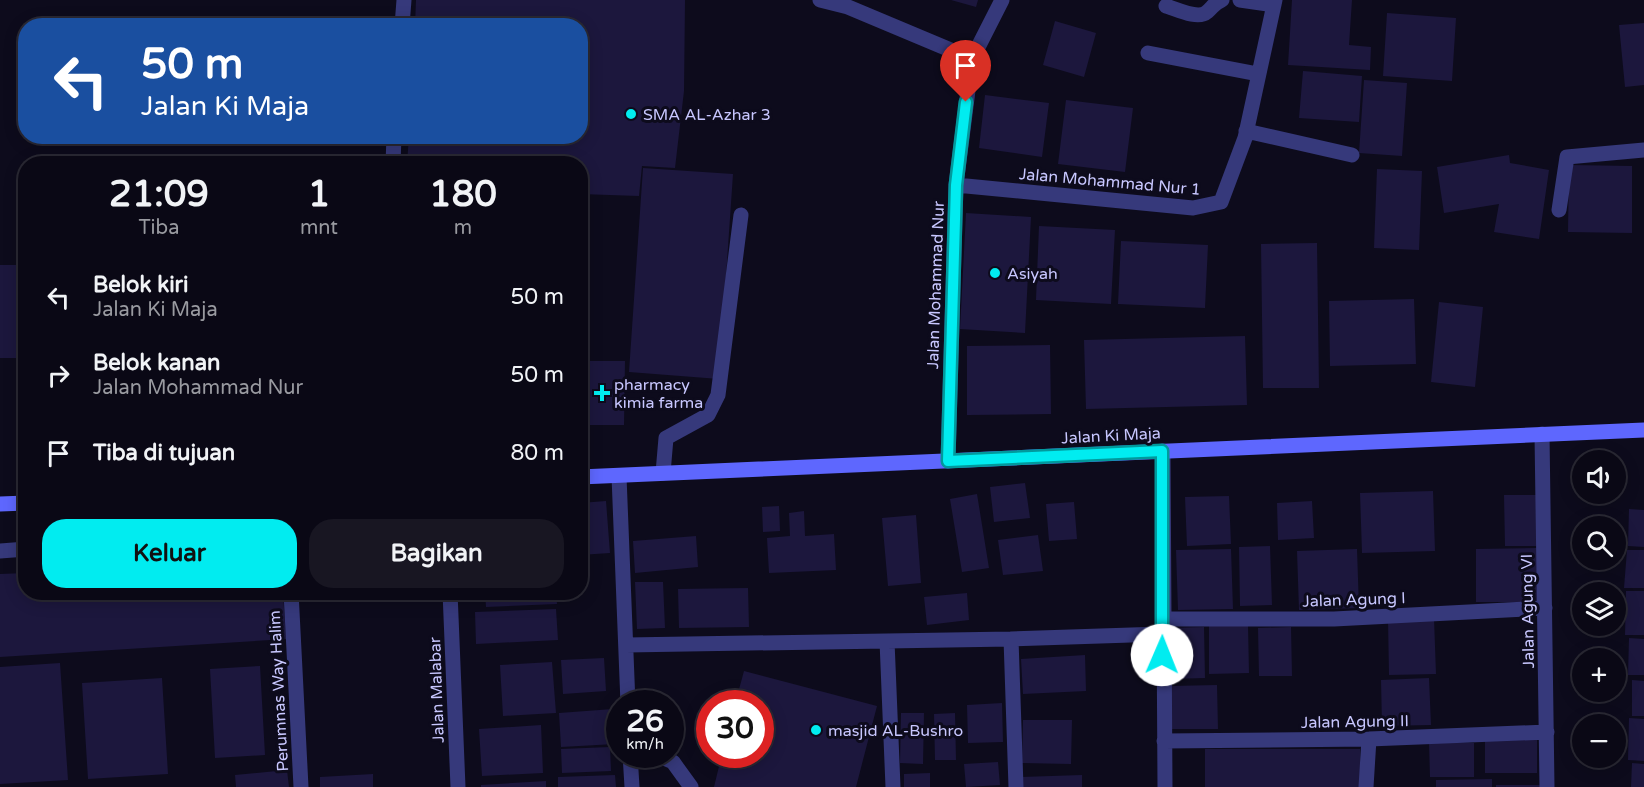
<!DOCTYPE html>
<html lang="id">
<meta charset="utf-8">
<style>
:root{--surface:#0a0815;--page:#181622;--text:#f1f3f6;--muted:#999aa0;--line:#2a2934;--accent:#01ecf0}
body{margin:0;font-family:"Varela Round",sans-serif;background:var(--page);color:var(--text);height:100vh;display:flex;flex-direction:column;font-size:22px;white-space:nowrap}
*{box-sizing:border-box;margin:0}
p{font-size:20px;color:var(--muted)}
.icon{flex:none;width:33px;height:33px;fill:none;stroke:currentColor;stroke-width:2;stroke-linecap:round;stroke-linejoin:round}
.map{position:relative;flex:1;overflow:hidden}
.sheet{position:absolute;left:18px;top:156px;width:570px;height:444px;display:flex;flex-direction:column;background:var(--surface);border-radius:24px;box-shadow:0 3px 15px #0003,0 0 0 2px var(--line)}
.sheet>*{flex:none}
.banner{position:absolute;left:18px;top:18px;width:570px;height:126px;border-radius:24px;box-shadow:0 3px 15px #0003,0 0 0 2px var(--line);background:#1a4fa0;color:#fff;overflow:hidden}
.controls{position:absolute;left:1572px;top:450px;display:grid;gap:12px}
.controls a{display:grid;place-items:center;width:54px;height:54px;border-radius:50%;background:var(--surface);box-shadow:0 3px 15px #0003,0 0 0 2px var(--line);font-size:30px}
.speed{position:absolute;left:606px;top:690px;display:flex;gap:12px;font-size:30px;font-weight:700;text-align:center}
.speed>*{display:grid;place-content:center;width:78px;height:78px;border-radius:50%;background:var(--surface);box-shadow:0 3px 15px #0003,0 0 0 2px var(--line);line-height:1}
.speed small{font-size:15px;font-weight:400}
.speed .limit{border:9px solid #d22;background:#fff;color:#111}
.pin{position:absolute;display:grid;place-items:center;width:51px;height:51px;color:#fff;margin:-62px -26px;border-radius:50% 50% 50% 0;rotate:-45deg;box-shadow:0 0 6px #0007}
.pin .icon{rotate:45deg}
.me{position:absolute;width:66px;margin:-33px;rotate:1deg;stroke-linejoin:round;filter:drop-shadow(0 0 4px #0008)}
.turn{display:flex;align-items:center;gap:21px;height:126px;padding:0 24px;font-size:27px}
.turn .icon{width:78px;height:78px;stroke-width:2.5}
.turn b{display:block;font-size:42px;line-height:51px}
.eta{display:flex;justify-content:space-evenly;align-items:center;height:102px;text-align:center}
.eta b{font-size:36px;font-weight:700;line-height:42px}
.button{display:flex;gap:12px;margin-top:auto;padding:12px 24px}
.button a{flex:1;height:69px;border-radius:24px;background:var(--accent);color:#111;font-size:24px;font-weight:700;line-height:69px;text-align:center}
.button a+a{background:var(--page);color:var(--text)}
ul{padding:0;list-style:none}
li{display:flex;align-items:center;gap:18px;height:78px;padding:0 24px}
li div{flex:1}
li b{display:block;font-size:22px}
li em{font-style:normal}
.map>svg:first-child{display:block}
</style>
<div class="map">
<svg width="1644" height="787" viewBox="0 0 1644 787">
<rect width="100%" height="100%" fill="#0d0b1c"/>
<!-- building -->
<path fill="#1c173d" d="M416,0h269l-1,91 -9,77 -33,-2 -3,30 -59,-2v-30h-173l2,-28h171v-110h-165z
M951,0h27l-2,7z
M1292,0h60l-3,45 22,2 -1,23 -82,-5z
M1387,13l69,5 -4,63 -69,-5z
M1055,21l41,12 -12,44 -41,-12z
M1644,23v62l-19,2 -6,-62z
M1303,71l59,5 -3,46 -60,-4z
M1364,80l43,3 -5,73 -43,-3z
M985,95l64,8 -7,54 -63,-9z
M1066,100l67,8 -8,64 -67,-8z
M1509,155l1,8 39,7 -10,69 -45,-7 5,-28 -55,9 -7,-46z
M1569,165l63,1v67l-64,-1z
M643,168l90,6 -14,205 -90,-7z
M1377,169l45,2 -3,79 -45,-2z
M966,213l65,4 -6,116 -65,-4z
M1039,226l76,4 -4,74 -75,-4z
M1121,241l87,4 -3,63 -87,-4z
M1317,243l2,145h-56l-2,-144z
M0,265h26v93h-26z
M1414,299l2,65 -86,2 -1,-65z
M1439,302l44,5 -8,80 -44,-5z
M1245,336l2,69 -161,4 -2,-69z
M1050,345l1,69 -84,1v-69z
M580,361h45l-1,64h-44z
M1025,483l5,35 -36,4 -4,-35z
M1433,491l2,60 -73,2 -2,-60z
M977,494l12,74 -27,4 -12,-73z
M1504,495h32l1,51h-32z
M1229,496l2,48 -44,2 -2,-49z
M606,501l4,52 -30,2v-52z
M1312,501l2,37 -36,2 -1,-37z
M1074,502l3,37 -28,2 -3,-37z
M779,506l1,25 -17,1 -1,-25z
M1629,509l15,1v37l-16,-1z
M804,511l1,25 29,-2 2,36 -67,3 -2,-35 23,-2 -1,-23z
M916,515l5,68 -33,3 -6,-68z
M1038,535l5,36 -40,4 -5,-35z
M696,536l2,31 -63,6 -2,-32z
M1270,546l2,59 -32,1 -1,-59z
M1537,548v54h-61v-53z
M1231,549l2,60 -55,1 -2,-60z
M1357,549l2,59 -60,2 -2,-59z
M1627,550h17v38h-20z
M26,573v19h257l3,47 -286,18v-83z
M635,582h28l2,46 -28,1z
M748,588l1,39 -70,1 -1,-39z
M1626,591h18v44h-19z
M485,592h71l1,12 -71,3z
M967,593l2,27 -42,5 -3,-28z
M556,609l2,31 -82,4 -1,-32z
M1434,618l2,56 -47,1 -1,-56z
M1209,625h39l1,48 -40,1z
M1204,627l1,51 -35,1 -1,-51z
M1291,627l1,49h-33l-1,-48z
M1629,638l15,1v36h-16z
M1085,655l1,36 -63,3 -2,-35z
M604,658l2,33 -43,3 -2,-34z
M552,662l4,51 -53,3 -3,-51z
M60,663l8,117 -68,4v-117z
M260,666l5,89 -50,3 -5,-89z
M744,671l133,35 -21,81h-142l8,-33h38v-50h-25z
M162,678l6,96 -80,5 -6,-96z
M1429,678l2,47 -49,1 -1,-46z
M1632,680l12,1v35h-12z
M1217,685l1,44h-47v-43z
M1002,703l1,39 -35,1 -1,-38z
M613,709l2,35 -54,3 -2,-34z
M901,713h23l-1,51 -23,-1z
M955,713l1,47h-21l-1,-46z
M1629,718l15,1v42l-16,-1z
M1023,720h49l-1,44 -49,-1z
M541,725l2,48 -61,3 -3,-47z
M1485,739h52v34h-52z
M1429,742l45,1v34h-44z
M610,747l1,24 -49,2 -1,-24z
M1205,749h155v38h-155z
M998,762l2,23 -34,2 -2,-23z
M1632,763l12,1v23h-13z
M287,770l2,17h-53l-1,-12z
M930,773v14h-26v-13z
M373,774v13h-53v-10z
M615,775l1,12h-58v-10z
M1082,775v12h-61v-10z
M1492,779v8h-56v-7z
M546,781v6h-65v-2z
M1496,785h49v2h-49z"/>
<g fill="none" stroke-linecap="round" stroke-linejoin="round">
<!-- lane -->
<path stroke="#36397b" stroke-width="15" d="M663,473l3,-35 42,-23 10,-20 23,-180
M0,551l26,-2
M655,754l18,8 18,25"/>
<!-- street -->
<path stroke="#36397b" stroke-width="15" d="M820,0l28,7 124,52 -16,126 -8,276
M1240,0l34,5
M1166,6c10,3 32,14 41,6 6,-5 7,-9 15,-12
M402,26l2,-26
M1148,53l110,21
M972,59l30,-59
M1246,131l106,24
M393,164l1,-28
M956,185l237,23 28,-6 24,-64 30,-138
M1559,210l8,-53 77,-7
M1542,434l5,353
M1163,451l2,336
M619,476l9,228
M291,592l10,195
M450,592l8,195
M1164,619h170l211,-11
M1011,639l5,148
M887,641l6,146
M626,645l385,-6 151,-5
M1164,741l205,-2 178,-7
M630,754l2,33
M1366,787l3,-48"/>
<!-- secondary -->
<path stroke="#5e67fe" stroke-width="15" d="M580,477l1064,-47
M0,504l26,-1"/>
</g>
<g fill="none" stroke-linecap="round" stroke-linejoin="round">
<defs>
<path id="route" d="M966,102l-10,83 -8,276 214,-10v204"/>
</defs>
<!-- route casing -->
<use href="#route" stroke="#01999c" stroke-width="15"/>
<!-- route -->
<use href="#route" stroke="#01ecf0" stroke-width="10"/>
</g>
<!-- markers -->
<g fill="#01ecf0" stroke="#0d0b1c" stroke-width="2">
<circle cx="631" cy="114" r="6"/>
<circle cx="995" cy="273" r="6"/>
<path d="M599 384h6v6h6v6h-6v6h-6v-6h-6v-6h6z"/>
<circle cx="816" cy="730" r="6"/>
</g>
<g text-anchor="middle" stroke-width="6" stroke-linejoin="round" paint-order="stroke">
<!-- poi labels -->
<g font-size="16" fill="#c8c7ff" stroke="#0d0b1c" text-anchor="start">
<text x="643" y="120">SMA AL-Azhar 3</text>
<text x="1007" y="279">Asiyah</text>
<text x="614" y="390">pharmacy<tspan x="614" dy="18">kimia farma</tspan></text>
<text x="828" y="736">masjid AL-Bushro</text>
</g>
<!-- street labels -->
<g font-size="16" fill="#c8c7ff" stroke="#0d0b1c">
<text transform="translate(1110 181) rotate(5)" y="6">Jalan Mohammad Nur 1</text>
<text transform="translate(935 285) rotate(-88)" y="6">Jalan Mohammad Nur</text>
<text transform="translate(1111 435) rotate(-3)" y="6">Jalan Ki Maja</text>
<text transform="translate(1354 599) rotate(-2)" y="6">Jalan Agung I</text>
<text transform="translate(1527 611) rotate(-91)" y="6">Jalan Agung VI</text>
<text transform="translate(436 690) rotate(-92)" y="6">Jalan Malabar</text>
<text transform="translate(278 691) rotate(-93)" y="6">Perumnas Way Halim</text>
<text transform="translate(1355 721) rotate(-1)" y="6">Jalan Agung II</text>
</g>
</g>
</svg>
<div class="controls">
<a><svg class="icon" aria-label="sound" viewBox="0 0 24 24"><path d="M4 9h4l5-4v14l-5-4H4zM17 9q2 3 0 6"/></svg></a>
<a><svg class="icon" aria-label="search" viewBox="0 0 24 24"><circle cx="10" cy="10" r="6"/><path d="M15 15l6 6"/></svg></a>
<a><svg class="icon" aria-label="layers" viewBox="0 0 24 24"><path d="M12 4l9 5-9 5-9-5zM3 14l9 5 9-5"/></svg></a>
<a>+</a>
<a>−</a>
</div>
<div class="speed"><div>26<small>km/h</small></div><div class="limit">30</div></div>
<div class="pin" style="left:966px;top:102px;background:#d93025"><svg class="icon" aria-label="arrive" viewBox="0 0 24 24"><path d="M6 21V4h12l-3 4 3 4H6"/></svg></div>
<svg class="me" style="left:1162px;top:655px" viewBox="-20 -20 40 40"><circle r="19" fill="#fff"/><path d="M0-13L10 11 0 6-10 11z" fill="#01ecf0"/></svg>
<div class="banner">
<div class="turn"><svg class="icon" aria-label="left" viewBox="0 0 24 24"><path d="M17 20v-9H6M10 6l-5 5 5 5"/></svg><div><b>50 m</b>Jalan Ki Maja</div></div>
</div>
<section class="sheet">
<div class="eta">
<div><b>21:09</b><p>Tiba</p></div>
<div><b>1</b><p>mnt</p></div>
<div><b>180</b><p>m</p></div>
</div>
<ul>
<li><svg class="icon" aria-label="left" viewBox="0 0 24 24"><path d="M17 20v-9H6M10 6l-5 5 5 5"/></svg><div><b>Belok kiri</b><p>Jalan Ki Maja</p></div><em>50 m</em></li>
<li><svg class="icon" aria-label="right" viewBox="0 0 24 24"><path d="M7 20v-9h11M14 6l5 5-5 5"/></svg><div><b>Belok kanan</b><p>Jalan Mohammad Nur</p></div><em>50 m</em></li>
<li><svg class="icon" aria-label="arrive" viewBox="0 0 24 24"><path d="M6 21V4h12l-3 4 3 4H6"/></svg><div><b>Tiba di tujuan</b></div><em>80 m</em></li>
</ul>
<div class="button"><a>Keluar</a><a>Bagikan</a></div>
</section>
</div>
